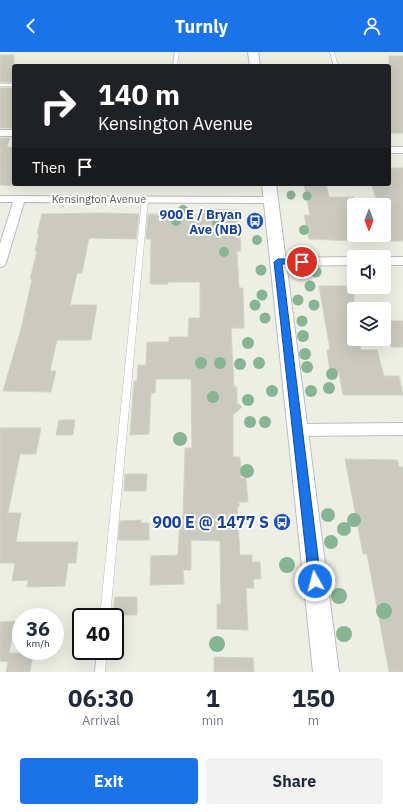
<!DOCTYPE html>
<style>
:root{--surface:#fff;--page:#f2f2f3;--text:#1f2937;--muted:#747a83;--accent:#1a73e8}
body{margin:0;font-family:"IBM Plex Sans",sans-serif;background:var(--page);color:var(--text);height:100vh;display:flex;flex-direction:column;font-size:15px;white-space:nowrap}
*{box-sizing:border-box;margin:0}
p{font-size:13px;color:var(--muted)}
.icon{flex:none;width:22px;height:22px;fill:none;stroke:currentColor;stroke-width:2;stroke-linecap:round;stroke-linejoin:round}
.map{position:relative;height:620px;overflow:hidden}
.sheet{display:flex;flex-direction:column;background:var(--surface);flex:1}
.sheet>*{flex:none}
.hud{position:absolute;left:12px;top:12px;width:379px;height:122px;border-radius:4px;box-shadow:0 4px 16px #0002;background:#202124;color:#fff;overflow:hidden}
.needle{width:26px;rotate:180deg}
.fabs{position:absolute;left:347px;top:146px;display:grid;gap:8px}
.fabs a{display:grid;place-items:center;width:44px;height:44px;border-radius:4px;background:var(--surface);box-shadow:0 4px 16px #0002;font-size:20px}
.speed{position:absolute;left:12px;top:556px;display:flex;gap:8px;font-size:20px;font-weight:700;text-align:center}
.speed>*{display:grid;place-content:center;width:52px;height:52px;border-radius:50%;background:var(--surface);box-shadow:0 4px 16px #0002;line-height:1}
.speed small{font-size:10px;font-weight:400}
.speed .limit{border:2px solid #111;border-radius:6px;background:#fff;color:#111}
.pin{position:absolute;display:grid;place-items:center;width:34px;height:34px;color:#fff;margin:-17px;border:2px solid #fff;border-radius:50%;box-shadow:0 1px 4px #0007}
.me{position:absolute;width:44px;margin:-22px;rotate:353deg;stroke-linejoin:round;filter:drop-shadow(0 0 3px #0008)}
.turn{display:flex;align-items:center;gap:14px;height:84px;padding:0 20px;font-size:18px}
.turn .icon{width:52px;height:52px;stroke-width:2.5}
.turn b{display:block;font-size:28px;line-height:34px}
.then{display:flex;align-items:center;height:38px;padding:0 20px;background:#0003;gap:8px;font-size:15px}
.eta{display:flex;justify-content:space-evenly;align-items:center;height:68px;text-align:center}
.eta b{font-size:24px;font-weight:700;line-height:28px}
.primary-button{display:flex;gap:8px;margin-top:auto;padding:8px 20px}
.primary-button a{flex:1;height:46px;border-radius:4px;background:var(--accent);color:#fff;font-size:16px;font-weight:700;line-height:46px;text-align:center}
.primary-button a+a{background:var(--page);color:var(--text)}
header{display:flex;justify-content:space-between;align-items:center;height:52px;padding:0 20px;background:var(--accent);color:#fff;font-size:18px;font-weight:700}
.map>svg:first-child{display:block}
</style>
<header><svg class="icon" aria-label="back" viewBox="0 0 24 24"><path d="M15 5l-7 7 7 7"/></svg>Turnly<svg class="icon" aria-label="person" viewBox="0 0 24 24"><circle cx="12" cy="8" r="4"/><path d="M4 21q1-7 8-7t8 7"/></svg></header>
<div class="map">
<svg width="403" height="620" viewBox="0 0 403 620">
<rect width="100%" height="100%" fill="#eeefe4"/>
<!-- building -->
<path fill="#cacac0" stroke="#d4d4c2" d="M0,3h14v27h-14z
M389,4h14v77h-14z
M0,36h14l-1,40h-13z
M0,86h10l-3,9h7v39l-14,-1z
M389,116h14v73h-19v-36h-6l-6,-19h4v-2h13z
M304,132h22l3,13h25v44l-45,-2 -5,-24h6z
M204,157l34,1 3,41h-4l2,37h4l1,40h-13l3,59h3v16l5,4 -9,8v42h7l1,21h5l2,24h-9v5h-2l3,48h12v7h8l1,17h-8l1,9h-8l2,42 -31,-1v-25h4l-1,-63 -29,-1v30h-8l1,14 -34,1 1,-29 27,-1 2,-38h3l2,-69h7l-1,-69h-35l-1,14h-4l-2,41 -19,1 4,-54h3l1,-16h8l1,-23h22v-5h19l1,-19h11v-36h-32v2h-18l1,-45h-5l2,-25 53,1v-4h3z
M101,161l38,1 -3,25 -47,-1 -7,35h-5l-7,32h27l-6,35h-34l-7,31h6l-5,21 -48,-1 18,-62 11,-50h-2l7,-28h-2l4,-17h-2l5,-20z
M319,234h35v53h5l2,11h16l7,26h15l4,19h-60l-4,-23h-9l-3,-22h3z
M385,269h18v26h-12z
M59,368h16l-2,15h-17z
M0,376h41l-5,26h-16l-12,59h13l-5,29h62l-2,21h-8l-3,23 -38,1 1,-7 -16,1 3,-18h-15z
M345,407l52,1 2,7h4v205h-14l-22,-118h-4z
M125,422h22l-1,17h-22z
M141,468v3h8v17h-31l2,-19z
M115,545h22v18h-24z
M15,569l-6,32h24l-3,19h-24l2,-10 -8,-1v-39z
M214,605l39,1 1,14h-40z"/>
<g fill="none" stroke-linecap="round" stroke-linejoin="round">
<defs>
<path id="service" d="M175,0h4l-2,14h-4z
M330,0h4l4,14h-4z
M0,32h14v2h-14z
M145,145l3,2 -38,418h-10l42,-418z
M97,599h10l-2,21h-10z"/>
<path id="minor" d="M0,78h14v6h-14z
M389,95h14v6h-14z
M0,144l271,1 5,3 -5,3 -247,-1 -18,61 -2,3 -4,1v-23l13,-42h-13z
M354,205v8l-76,1 -4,-1 -2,-3 2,-3 4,-1z
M384,205h19v8h-19z
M403,371v12l-105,1 -5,-1 -3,-5 3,-5 5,-1z"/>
<path id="tertiary" d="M248,0h10l2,14h-10z
M262,132h14l63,488h-26z"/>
</defs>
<!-- service casing -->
<use href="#service" stroke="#bbbcc3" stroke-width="1"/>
<!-- minor casing -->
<use href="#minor" stroke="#bbbcc3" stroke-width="2"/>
<!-- tertiary casing -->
<use href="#tertiary" stroke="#bbbcc3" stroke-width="2"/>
<!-- service -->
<use href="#service" fill="#fff" fill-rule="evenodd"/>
<!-- minor -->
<use href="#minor" fill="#fff" fill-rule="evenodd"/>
<!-- tertiary -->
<use href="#tertiary" fill="#fff" fill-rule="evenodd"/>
</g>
<!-- trees -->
<g fill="#87b593">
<circle cx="291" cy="143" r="4.5"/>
<circle cx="307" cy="144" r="4.5"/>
<circle cx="183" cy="158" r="5"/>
<circle cx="176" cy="169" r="5"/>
<circle cx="217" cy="170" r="5"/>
<circle cx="304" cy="178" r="5"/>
<circle cx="257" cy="188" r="5"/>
<circle cx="224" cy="200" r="5"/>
<circle cx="261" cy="218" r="5.5"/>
<circle cx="316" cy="220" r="5.5"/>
<circle cx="310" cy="234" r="5.5"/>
<circle cx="262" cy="243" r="5.5"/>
<circle cx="298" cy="248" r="5.5"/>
<circle cx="255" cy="253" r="5.5"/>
<circle cx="314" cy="253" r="5.5"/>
<circle cx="265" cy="266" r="5.5"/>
<circle cx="302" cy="269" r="5.5"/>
<circle cx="303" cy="284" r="6"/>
<circle cx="248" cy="291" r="6"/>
<circle cx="305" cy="302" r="6"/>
<circle cx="201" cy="311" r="6"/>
<circle cx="220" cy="311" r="6"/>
<circle cx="259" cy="311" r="6"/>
<circle cx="240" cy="312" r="6"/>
<circle cx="307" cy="315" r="6"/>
<circle cx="332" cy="322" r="6"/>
<circle cx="329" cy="336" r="6"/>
<circle cx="272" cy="339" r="6"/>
<circle cx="311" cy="339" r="6"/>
<circle cx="213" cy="345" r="6"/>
<circle cx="248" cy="348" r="6"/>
<circle cx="250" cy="370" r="6"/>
<circle cx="265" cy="370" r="6"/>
<circle cx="180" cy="387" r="7"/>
<circle cx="247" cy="419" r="7"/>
<circle cx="328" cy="463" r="7"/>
<circle cx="354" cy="468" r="7"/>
<circle cx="344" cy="477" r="7"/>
<circle cx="331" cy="490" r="7"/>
<circle cx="287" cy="513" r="8"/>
<circle cx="339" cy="544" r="8"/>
<circle cx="384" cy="559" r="8"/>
<circle cx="344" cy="582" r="8"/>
<circle cx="217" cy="592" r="8"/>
</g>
<!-- route -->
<path fill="#1a73e8" stroke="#114b97" d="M278,207h24l4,3 -4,2h-20l39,317 -2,4 -4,2 -4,-2 -2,-4 -35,-319z"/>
<!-- icons -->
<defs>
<symbol id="bus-disc" viewBox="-11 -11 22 22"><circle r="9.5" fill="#1a4fb4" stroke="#fff"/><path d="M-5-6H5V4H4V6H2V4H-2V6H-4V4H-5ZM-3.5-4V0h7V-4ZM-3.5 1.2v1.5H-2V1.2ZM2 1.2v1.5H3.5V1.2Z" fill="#fff"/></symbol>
</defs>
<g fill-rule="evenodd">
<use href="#bus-disc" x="245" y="159" width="20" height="20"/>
<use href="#bus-disc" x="272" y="460" width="20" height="20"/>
</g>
<g text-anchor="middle" stroke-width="4" stroke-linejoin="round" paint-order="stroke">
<!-- far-street labels -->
<g font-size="11" fill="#5c5d65" stroke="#fff">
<text x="99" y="151">Kensington Avenue</text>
</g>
<!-- transit labels -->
<g font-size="13" font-weight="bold" fill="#164399" stroke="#fff" text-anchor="end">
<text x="242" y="167">900 E / Bryan<tspan x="242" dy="15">Ave (NB)</tspan></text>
</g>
<!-- near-transit labels -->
<g font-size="16" font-weight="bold" fill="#164399" stroke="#fff" text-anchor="end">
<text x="269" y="476">900 E @ 1477 S</text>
</g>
</g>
</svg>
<div class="fabs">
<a><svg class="needle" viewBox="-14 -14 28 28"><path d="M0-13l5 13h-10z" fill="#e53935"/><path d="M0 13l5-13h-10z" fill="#747a83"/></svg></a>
<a><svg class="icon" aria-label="sound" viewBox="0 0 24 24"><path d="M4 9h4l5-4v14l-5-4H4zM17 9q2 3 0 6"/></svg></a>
<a><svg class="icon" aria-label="layers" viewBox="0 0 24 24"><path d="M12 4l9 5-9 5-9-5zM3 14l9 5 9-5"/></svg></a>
</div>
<div class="speed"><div>36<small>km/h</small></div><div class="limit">40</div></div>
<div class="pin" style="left:302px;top:210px;background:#d93025"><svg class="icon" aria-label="arrive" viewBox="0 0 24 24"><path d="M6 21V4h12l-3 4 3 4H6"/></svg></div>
<svg class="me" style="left:315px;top:529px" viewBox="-20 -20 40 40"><circle r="17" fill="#1a73e8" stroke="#fff" stroke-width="3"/><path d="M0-11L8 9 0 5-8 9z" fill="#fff"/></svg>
<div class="hud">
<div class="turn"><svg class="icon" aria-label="right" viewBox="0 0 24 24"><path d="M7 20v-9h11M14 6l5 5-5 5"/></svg><div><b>140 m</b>Kensington Avenue</div></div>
<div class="then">Then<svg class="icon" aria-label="arrive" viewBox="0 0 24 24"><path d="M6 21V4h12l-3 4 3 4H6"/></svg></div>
</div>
</div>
<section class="sheet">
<div class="eta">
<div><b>06:30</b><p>Arrival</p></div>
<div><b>1</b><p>min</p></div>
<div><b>150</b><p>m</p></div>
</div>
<div class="primary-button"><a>Exit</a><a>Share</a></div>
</section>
